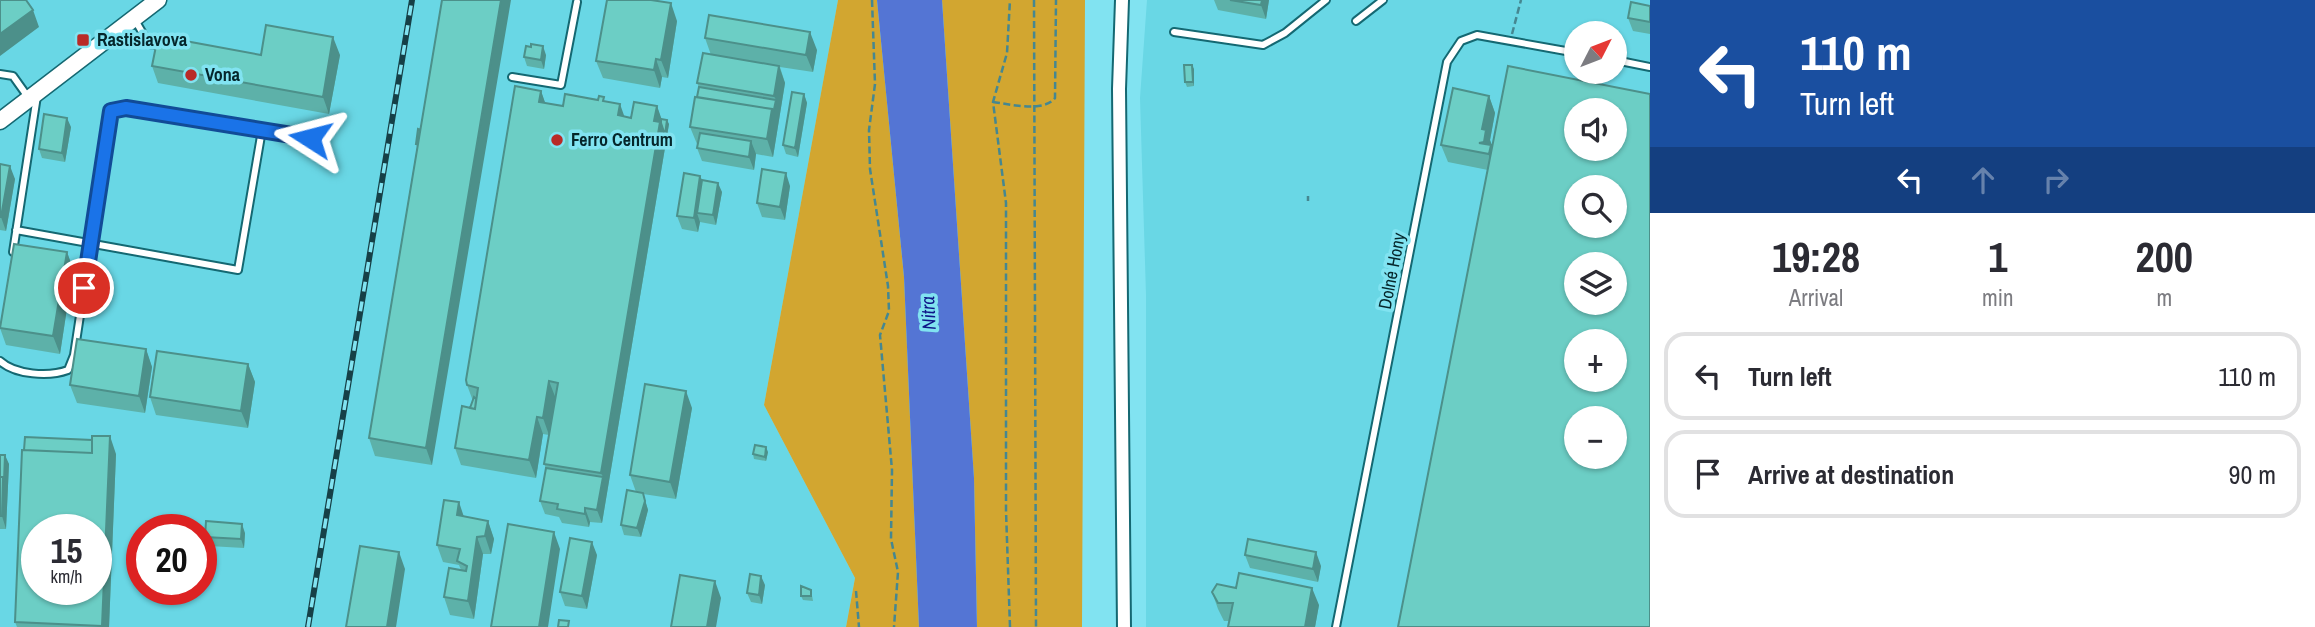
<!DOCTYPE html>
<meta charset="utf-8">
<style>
:root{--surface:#fff;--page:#f7f7f7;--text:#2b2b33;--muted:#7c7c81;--line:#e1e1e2}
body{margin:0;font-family:"Archivo Narrow",sans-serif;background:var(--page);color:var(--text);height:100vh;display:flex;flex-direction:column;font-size:26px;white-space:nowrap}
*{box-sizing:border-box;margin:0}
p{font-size:23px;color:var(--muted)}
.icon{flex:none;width:38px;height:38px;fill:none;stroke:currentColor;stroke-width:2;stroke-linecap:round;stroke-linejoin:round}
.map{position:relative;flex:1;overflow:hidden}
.side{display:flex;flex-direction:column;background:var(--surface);width:665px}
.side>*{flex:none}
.guide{background:#1a4fa0;color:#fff;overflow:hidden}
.needle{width:46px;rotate:48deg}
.tools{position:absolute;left:1564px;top:21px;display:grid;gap:14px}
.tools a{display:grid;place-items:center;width:63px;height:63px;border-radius:50%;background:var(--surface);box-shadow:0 2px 5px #0004;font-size:35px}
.speed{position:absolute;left:21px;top:514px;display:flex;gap:14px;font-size:35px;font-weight:700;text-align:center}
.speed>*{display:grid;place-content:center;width:91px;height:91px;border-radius:50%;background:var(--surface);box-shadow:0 2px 5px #0004;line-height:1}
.speed small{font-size:18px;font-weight:400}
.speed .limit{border:10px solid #d22;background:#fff;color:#111}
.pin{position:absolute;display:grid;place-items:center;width:60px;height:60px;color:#fff;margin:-30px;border:4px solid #fff;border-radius:50%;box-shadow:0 2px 7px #0007}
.me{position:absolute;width:77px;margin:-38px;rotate:279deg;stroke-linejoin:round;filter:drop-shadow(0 0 5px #0008)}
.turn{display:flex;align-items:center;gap:24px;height:147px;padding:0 35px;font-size:32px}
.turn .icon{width:91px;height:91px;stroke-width:2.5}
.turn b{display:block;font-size:49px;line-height:60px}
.lanes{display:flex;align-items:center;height:66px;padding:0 35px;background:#0003;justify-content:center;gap:35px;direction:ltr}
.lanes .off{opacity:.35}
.eta{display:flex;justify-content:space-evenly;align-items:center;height:119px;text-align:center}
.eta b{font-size:42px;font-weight:800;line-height:49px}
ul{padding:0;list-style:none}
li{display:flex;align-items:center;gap:21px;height:88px;margin:0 14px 10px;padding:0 21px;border:4px solid var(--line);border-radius:21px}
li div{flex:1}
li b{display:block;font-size:26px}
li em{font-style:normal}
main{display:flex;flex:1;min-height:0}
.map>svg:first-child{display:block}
</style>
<main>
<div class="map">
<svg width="1650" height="627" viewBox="0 0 1650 627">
<rect width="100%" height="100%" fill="#81e3f1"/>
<!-- built -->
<path fill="#69d7e5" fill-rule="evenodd" d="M0,0h838l-74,405 91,173 -9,49h-846zM37,530h59v60h-59zM142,530h59v60h-59z
M1147,0h503v627h-504v-332l-6,-197zM1577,33h38v39h-38zM1577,110h38v39h-38zM1577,187h38v39h-38zM1577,264h38v39h-38zM1577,341h38v39h-38zM1577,418h38v39h-38z"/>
<!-- green -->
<path fill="#d2a630" d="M838,0h39l27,277 15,350h-73l9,-49 -91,-173z
M942,0h143l-3,627h-105l-3,-149z"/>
<!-- water -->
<path fill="#5475d4" d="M877,0h65l32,478 3,149h-58l-15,-350z"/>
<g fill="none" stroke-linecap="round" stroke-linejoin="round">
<defs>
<path id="service" d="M135,20l14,24 14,2
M1356,21l27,-21
M1174,32l89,13 22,-12 41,-33
M1615,60l35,7
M0,74l13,2 15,21
M512,77l49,8 16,-83
M16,230l222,40 24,-140
M13,252l24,-156
M0,361c15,14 49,16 68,9l6,-15 37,-244 15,-3 184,30
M1336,627l111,-565 14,-21 16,-6 100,18"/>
<path id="minor" d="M1122,0l-3,89 5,538"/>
<path id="tertiary" d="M0,121l158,-121"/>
</defs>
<!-- service casing -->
<use href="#service" stroke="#146872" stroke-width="10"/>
<!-- minor casing -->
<use href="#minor" stroke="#146872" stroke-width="16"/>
<!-- tertiary casing -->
<use href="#tertiary" stroke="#146872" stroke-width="19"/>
<!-- path -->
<path stroke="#458791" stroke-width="2.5" stroke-dasharray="7 3.5" stroke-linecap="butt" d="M872,0l3,84 -6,46 1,39 18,117 1,25 -9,24 12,135 -1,69 7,33 -4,55
M1034,0l2,627
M1512,34l9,-34
M993,102c17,2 50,11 62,-4l1,-98
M1308,201v-5
M856,591l3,36
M1010,627l-4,-116v-308l-13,-101 14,-49 3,-53"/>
<!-- service -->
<use href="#service" stroke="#fff" stroke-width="6"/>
<!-- minor -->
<use href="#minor" stroke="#fff" stroke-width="12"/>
<!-- tertiary -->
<use href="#tertiary" stroke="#fff" stroke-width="16"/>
<defs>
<path id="rail" d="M308,627l104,-627"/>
</defs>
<!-- rail casing -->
<use href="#rail" stroke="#164047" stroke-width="6"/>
<!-- rail -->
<use href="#rail" stroke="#81e3f1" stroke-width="3.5" stroke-dasharray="10" stroke-linecap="butt"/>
</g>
<!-- wall -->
<path fill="#5db1a9" d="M1214,0h55l-3,19 -48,-9z
M1650,6v28l-17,-3 -5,-13z
M677,21l-9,57 -6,-1 -2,11 -57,-10 -7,-17z
M705,38l112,12 -4,22 -33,-5 5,16 -12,74 -17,-3 -2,16 -52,-9 -5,-13 1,-4h-1l-7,-17 7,-30 2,-10 -2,-4 14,-28z
M261,55h79l-11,59 -171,-31 -6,-17z
M546,55l-2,14 -17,-3 -3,-9z
M1194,69v17l-7,1 -2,-5z
M541,91l4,12 18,3 42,-5 19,15 7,2 26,-12 4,13 8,5 -67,399 -12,-1 -1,5 -27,-4 -3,-6 -14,-3 -5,-13 6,-33 -2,-4 5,-29 -6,-1 -7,44 -75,-13 -6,-17 18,-47 -6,-16z
M804,94l3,9 -9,54 -12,-3 -3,-9z
M1489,96l6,17 -5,27 2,7 -4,23 -40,-8 -7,-17z
M71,127l-6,35 -23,-4 -3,-9z
M418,129l14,336 -57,-9 -6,-18 48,-291 -1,-3z
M0,164l15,15 -9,52 -6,-1z
M700,176l2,4 20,12 -6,33 -16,-3 -2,10 -16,-3 -5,-13z
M790,186l-5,34 -23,-3 -5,-14z
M67,252l6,17 -13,85 -54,-9 -6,-17z
M146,349l6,18 -7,46 -68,-10 -7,-18z
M248,364l7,18 -7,46 -92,-13 -6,-18z
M692,408l-16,91 -33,-5 5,16 -7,27 -17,-2 -3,-10 15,-33 -6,-17z
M768,452l-2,9 -12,-2 -1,-5z
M116,454l-7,173h-92l-2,-5z
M0,455l9,9 -3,65h-6z
M464,517l24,4 6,18 -3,15h-8l-9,65 -24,-4 -6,-18 17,-27 -2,-5 -16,-3 -6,-17z
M245,533l-1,15 -35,-2 -4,-9z
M597,555l-10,54 -22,-3 -5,-14z
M1245,555l76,11 -3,16 -68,-14z
M765,585l-3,19 -11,-2 -4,-9z
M811,590l2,11 -10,-1 -2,-4z
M1212,592l107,13 -4,22h-87l1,-6h-5l-6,-12z"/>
<!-- shaded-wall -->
<path fill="#4c908a" d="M501,0h10l-79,465 -6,-17z
M1262,0h7l-3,19 -5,-14z
M671,3l6,18 -9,57 -7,-18z
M33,10l6,17 -39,29v-22z
M810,32l7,18 -4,22 -7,-17z
M333,37l7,18 -11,59 -6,-17z
M543,46l3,9 -2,14 -3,-9z
M656,59l6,18 -2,11 -6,-18z
M1192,65l2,4v17l-1,-4z
M779,66l6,17 -12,74 -6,-18 5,-30 4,-9 -2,-4z
M541,91l6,17 -8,-6z
M804,94l3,9 -9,54 -3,-9z
M1489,96l6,17 -5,27 3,8 2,24 -11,-30 -2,-13z
M620,104l6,17 -8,-6z
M657,106l6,17 4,-3 2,4 -67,399 -5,-13 6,-33 -2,-4z
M67,118l4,9 -6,35 -3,-9z
M751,141l5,13 -2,16 -5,-13z
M10,166l5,13 -9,52 -5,-14z
M786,173l4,13 -5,34 -5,-13z
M700,176l5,13 -8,24 3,9 -2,10 -4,-14z
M718,183l4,9 -6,33 -3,-10z
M67,252l6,17 -13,85 -7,-18z
M146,349l6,18 -7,46 -6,-17z
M248,364l7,18 -7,46 -7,-17z
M549,381l7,18 -7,36 -6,-17z
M686,391l6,17 -16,91 -6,-17z
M537,417l6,17 -7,44 -7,-18z
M110,436l6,18 -7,173h-7z
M766,447l2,5 -2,9 -1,-4z
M5,455l4,9 -3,65 -4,-13 1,-39z
M643,493l5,17 -7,27 -4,-9z
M459,502l6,18 -8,-5z
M585,508l5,14 -1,5 -4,-13z
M488,521l6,18 -3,15 -6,-18z
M242,524l3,9 -1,15 -3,-9z
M554,532l6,17 -12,78h-9z
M477,537l6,17 -9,65 -6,-18z
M592,542l5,13 -10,54 -5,-13z
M399,552l6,17 -9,58h-9z
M1316,552l5,14 -3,16 -5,-13z
M761,576l4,9 -3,19 -3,-9z
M715,581l6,17 -5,29h-9z
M1312,588l7,17 -4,22h-10z"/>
<!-- building -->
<path fill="#6ccec5" stroke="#4c908a" stroke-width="2" fill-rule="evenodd" d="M0,0h26l7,10 -33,24z
M442,0h59l-75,448 -57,-10z
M607,0h44l20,3 -10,57 -5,-1 -2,11 -58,-9z
M1230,0h32l-1,5z
M1631,2l19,4v16l-22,-4z
M709,15l101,17 -4,23 -101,-17z
M266,25l67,12 -10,60 -171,-31 6,-30 103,19z
M531,44l12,2 -2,14 -17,-3 2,-11 5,1z
M703,53l76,13 -5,30 -77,-13z
M1184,65h8l1,17h-8z
M1508,66l142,28v533h-252zM1577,110h38v39h-38zM1577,187h38v39h-38zM1577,264h38v39h-38zM1577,341h38v39h-38zM1577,418h38v39h-38z
M515,86l26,5 -2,11 24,4 2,-12 33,6 1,-4 5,1 -1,4 17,3 -2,11 13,3 3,-16 23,4 -3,15 6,1 -59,351 -57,-9 14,-81 -9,-2 -6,37 -6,-1 -8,43 -74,-12 7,-42 13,3 3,-21 -11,-3 -1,-5z
M699,87l77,13 -3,14 -1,-5 -75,-12z
M1453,88l36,8 -7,33 4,1 -2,12 -5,1 12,2 -2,9 -48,-9z
M792,92l12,2 -9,54 -12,-3z
M695,97l77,12 -5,30 -77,-12z
M44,114l23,4 -5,35 -23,-4z
M661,119l6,1 -2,15 -4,-12z
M418,129l2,1 -2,14h-2z
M700,133l51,8 -2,16 -52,-9z
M0,164l10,2 -9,51h-1z
M762,169l24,4 -6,34 -23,-4z
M684,173l16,3 -6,42 -17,-2z
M702,180l16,3 -5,32 -16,-2z
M14,244l53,8 -14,84 -53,-8z
M77,339l69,10 -7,47 -69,-11z
M157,351l91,13 -7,47 -91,-14z
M645,384l41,7 -16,91 -40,-7z
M474,397l2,2 -1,10 -5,-1z
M92,436h18l-8,190 -87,-4 7,-172 70,3zM37,530h59v60h-59z
M25,437l67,3v13l-68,-3z
M755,445l11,2 -1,10 -12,-3z
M0,455h5l-1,26 -1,-4h-3z
M546,468l57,9 -6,33 -12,-2v6l-28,-5 1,-5 -18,-3z
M0,477h3l-1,39h-2z
M627,490l16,3 2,8 -8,27 -16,-3z
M444,500l15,2 -2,13 31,6 -3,15 -8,1 -9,64 -24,-4 5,-29 17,3 1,-5 -10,-5 3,-12 -23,-4z
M206,521l36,3 -1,15 -36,-2z
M508,524l46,8 -15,95h-48z
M570,538l22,4 -10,54 -22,-4z
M1248,539l68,13 -3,17 -68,-14z
M360,546l39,6 -12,75h-41z
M1239,573l73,15 -7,39h-77l5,-24h-15l-6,-11 5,-8 19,4z
M750,574l11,2 -2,19 -12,-2z
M680,575l35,6 -8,46h-36z
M801,586l10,4v6h-10z
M559,620l10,1 -1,6h-10z"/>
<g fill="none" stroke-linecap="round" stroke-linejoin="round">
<defs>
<path id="route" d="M84,288l27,-177 15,-3 184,30"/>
</defs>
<!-- route casing -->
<use href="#route" stroke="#114b97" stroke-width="18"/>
<!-- route -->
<use href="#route" stroke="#1a73e8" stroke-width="12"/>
</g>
<!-- markers -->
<g fill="#b92a27" stroke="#81e3f1" stroke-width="2.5">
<rect x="76" y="33" width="14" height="14" rx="3.5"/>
<circle cx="191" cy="75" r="7"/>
<circle cx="557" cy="140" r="7"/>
</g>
<g text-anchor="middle" stroke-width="7" stroke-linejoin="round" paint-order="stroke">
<!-- poi labels -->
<g font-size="18" font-weight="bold" fill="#05262b" stroke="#81e3f1" text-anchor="start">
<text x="97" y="46">Rastislavova</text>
<text x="205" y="81">Vona</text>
<text x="571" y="146">Ferro Centrum</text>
</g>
<!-- street labels -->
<g font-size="18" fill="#05262b" stroke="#81e3f1">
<text transform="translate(1392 271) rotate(-79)" y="6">Dolné Hony</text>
</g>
<!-- water labels -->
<g font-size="19" font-style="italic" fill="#0e1688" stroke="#81e3f1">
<text transform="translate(928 313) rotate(-93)" y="7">Nitra</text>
</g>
</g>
</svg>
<div class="tools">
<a><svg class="needle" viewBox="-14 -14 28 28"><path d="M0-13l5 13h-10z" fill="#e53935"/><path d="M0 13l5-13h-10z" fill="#7c7c81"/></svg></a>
<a><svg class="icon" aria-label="sound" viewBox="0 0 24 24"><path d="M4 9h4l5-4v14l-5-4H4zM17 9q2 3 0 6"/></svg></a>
<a><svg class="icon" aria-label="search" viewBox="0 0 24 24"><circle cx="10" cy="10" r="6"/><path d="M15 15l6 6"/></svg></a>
<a><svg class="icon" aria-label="layers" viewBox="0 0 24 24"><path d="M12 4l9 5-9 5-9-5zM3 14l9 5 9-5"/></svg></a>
<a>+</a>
<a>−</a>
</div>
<div class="speed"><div>15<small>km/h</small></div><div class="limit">20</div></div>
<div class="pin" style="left:84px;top:288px;background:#d93025"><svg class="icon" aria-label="arrive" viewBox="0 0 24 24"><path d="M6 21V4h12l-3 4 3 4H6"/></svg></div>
<svg class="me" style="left:310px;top:138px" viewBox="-20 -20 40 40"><path d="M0-17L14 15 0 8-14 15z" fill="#1a73e8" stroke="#fff" stroke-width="4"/></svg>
</div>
<section class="side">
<div class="guide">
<div class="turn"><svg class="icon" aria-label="left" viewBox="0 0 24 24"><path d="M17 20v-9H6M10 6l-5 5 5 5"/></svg><div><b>110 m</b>Turn left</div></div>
<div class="lanes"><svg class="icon" aria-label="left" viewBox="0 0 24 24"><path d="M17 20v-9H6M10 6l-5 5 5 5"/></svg><svg class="icon off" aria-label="ahead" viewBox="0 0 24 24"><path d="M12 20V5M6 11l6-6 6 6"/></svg><svg class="icon off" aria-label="right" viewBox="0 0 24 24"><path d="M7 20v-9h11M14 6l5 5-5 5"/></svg></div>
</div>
<div class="eta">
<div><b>19:28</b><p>Arrival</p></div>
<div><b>1</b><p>min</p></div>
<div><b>200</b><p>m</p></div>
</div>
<ul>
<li><svg class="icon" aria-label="left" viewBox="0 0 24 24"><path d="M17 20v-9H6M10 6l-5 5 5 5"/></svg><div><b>Turn left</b></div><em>110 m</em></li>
<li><svg class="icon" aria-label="arrive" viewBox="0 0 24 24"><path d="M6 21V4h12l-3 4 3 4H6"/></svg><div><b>Arrive at destination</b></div><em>90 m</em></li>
</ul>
</section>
</main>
